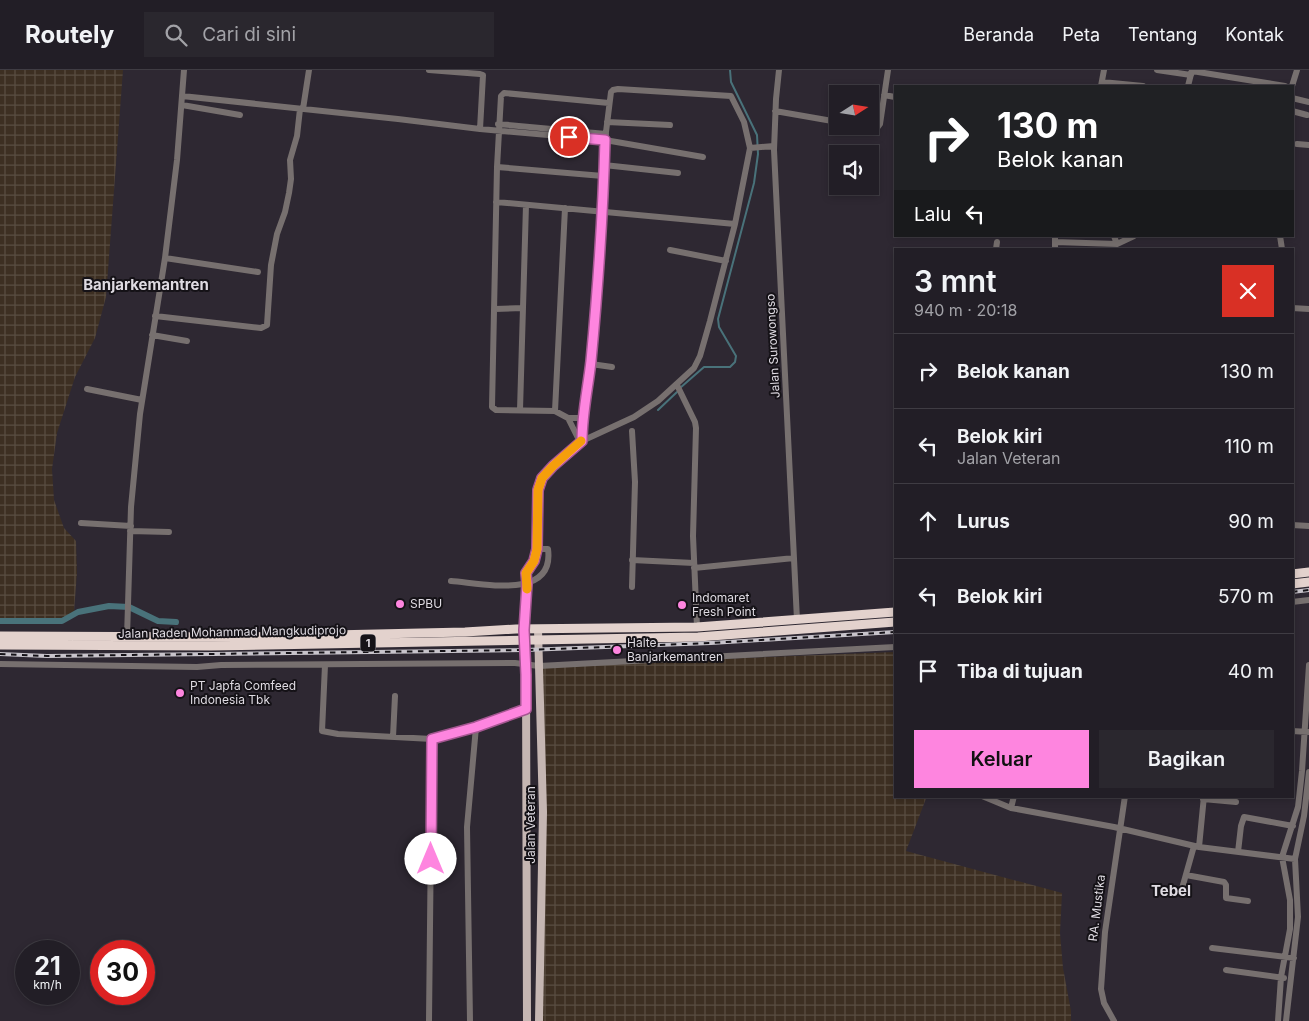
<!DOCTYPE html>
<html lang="id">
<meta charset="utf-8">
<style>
:root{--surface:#221e26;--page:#2a272e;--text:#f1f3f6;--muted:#a2a2a7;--line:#3f3c43;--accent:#fe85df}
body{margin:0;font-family:Inter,sans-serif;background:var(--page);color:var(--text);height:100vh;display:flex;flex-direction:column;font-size:19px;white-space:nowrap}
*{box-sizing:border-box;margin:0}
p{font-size:16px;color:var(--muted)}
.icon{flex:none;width:28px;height:28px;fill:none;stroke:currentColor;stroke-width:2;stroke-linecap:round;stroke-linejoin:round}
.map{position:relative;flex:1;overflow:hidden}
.side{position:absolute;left:894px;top:178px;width:400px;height:550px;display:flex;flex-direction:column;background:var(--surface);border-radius:0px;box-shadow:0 2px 8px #0003,0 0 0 1px var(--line)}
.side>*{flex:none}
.guide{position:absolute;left:894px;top:15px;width:400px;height:152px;border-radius:0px;box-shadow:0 2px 8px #0003,0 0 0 1px var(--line);background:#202124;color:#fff;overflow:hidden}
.needle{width:32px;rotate:78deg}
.tools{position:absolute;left:829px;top:15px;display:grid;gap:10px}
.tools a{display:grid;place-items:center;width:50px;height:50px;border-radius:0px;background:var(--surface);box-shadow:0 2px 8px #0003,0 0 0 1px var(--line);font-size:25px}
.speed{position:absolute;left:15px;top:870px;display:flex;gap:10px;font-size:25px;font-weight:700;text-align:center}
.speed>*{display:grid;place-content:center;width:65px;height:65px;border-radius:50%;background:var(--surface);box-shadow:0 2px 8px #0003,0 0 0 1px var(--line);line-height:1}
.speed small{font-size:12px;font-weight:400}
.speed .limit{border:8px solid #d22;background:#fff;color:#111}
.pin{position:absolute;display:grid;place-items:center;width:42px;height:42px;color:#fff;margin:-21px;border:2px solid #fff;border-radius:50%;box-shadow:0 1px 5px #0007}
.me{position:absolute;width:55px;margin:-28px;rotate:0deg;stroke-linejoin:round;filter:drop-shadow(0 0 4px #0008)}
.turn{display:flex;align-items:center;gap:18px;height:105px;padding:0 20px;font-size:22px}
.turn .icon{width:65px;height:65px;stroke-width:2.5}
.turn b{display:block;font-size:35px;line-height:42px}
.then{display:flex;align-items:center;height:48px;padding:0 20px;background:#0003;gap:10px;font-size:19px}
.round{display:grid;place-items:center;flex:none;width:52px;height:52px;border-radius:0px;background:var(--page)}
.summary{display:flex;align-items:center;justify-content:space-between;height:85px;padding:0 20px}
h1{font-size:30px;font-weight:600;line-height:38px}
.button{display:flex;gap:10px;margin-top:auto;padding:10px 20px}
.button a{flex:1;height:58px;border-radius:0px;background:var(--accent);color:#111;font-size:20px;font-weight:600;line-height:58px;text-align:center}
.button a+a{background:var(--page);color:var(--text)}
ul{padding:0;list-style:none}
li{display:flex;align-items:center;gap:15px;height:75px;padding:0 20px;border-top:1px solid var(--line)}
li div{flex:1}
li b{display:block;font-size:19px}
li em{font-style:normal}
header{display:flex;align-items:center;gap:30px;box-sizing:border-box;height:70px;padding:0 25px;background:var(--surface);border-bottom:1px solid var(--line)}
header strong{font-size:24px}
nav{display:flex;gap:28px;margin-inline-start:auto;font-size:18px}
.search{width:350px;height:45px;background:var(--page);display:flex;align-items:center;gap:12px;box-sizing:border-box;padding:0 18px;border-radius:0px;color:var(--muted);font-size:19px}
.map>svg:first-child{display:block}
</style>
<header>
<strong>Routely</strong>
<div class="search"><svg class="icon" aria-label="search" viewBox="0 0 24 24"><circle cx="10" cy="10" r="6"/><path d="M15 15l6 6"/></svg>Cari di sini</div>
<nav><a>Beranda</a><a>Peta</a><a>Tentang</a><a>Kontak</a></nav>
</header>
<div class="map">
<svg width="1309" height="951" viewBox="0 0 1309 951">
<defs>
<pattern id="industrial-grid" width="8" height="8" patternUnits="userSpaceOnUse" patternTransform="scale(1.25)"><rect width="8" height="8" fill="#3d2f22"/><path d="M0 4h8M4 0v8" fill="none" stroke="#594d42"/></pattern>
</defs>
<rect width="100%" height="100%" fill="#2e2832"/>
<!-- industrial -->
<path fill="url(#industrial-grid)" d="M0,0h123l-17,227 -11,41 -20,39 -18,56 -5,36 2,31 10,28 12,13 1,32 -3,38 -13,10 -61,-1z
M895,582v144h32l-21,55 156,42 -2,40 3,35 8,43v10h-532l2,-63 -2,-292z"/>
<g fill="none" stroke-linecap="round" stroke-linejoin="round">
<!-- stream -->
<path stroke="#49727a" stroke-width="2" d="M680,318l24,-21h26l5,-5 1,-6 -17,-29 -1,-8 36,-136 4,-29 -1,-19 -26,-53 -1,-12
M658,340l19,-18"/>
<!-- canal -->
<path stroke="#49727a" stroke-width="6" d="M0,551h62l16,-9 31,-6 20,1 29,14 18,1"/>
<!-- minor -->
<path stroke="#77706f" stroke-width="6" d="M429,0l51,4 3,1 -3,54
M779,0l-3,29 -2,51 23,470
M1157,0l34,5
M1192,1l93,15
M1102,12l41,4
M1101,16l3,-16
M1188,16l4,-16
M1292,16l5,-16
M884,25l11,2
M182,26l216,23 82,10 125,11 98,17
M1292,28l17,4
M182,35l58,10
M303,39l6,-39
M775,41l63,11
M1292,41l15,4
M607,52l63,3
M498,54l108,10
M864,56l13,2 3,-4 8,-54
M1297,74l12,1
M604,95l74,8
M497,97l106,9
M496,132l239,22
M1114,166l3,8
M1280,166l2,13
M1055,172l62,2 17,-8
M996,179l1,-7
M1055,179v-13
M670,180l56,11
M165,188l93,14
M1292,238l17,1
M495,239l28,-1
M155,246l106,12 6,-3 4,-60 6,-31 8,-22 4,-19 2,-14 -1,-19 7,-24 3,-27
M152,265l35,6
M591,294l21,3
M677,315l18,37 1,6 -3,108 4,91
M87,319l55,11
M520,340l6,-205
M555,341l10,-203
M568,348l12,24
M583,348h-15l-13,-7 -59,-1 -4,-3 5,-240 4,-71 3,-3 105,10
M582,371l1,-23 8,-54 9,-123 5,-101 6,-48 2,-2 5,-1 113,7 13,26 6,26
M81,453l50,3
M1292,455l17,1
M130,461l39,1
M632,490l62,3
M694,498l100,-10
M451,511c30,2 104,20 97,-32h-11
M632,517l3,-105 -3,-51
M1292,532l17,-2
M524,559l3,-45 -1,-11 8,-12 3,-12 1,-59 3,-11 12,-13 29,-25 52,-24 24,-16 36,-33 6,-12 10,-35 25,-97 15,-76 24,-2
M127,567l4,-130 9,-93 25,-156 12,-98 7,-90
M0,594l197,3 24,-2 294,-2 24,3 356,-19
M325,595l-3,66 16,3 94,5 44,-12 50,-18
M1292,661l17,1
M393,667l2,-41
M982,726l29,12 103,19 85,20 96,12
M1203,729l33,3
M1011,738l3,-12
M1199,777l5,-51
M1238,782l3,-26 3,-9 49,9
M1186,805l38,7 2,3v13l22,3
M1181,822l13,-46
M1212,878l82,10
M1226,900l58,8
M429,951l3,-282
M470,951l-3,-194 9,-100
M1114,951l-10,-18 -3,-14 4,-57 20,-136
M1278,951l3,-44 9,-48v-29l-8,-43 16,-50 4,-36 7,-106
M1286,951l12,-104 -3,-58 9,-43 5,-44"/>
<!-- major -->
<path stroke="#c5b6b2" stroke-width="8" d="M524,559l2,46 1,346
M538,559l5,183 -4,209"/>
<!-- highway -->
<path stroke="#e3d2cd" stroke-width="9" d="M1292,504l17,-2
M1292,514l17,-2
M0,566l238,1 227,-5 51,-3 181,-2 198,-15
M0,575l211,1 487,-9 197,-15"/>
<defs>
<path id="rail" d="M1292,522l17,-2
M0,584l47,2 478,-6 186,-7 184,-11"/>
</defs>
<!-- rail casing -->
<use href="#rail" stroke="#c8c4cb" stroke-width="4"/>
<!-- rail -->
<use href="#rail" stroke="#151217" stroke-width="2" stroke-dasharray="5.5" stroke-linecap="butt"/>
</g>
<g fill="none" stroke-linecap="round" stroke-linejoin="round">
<defs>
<path id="route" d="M431,789l1,-120 44,-12 50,-18v-34l-2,-45 3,-46 -1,-11 8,-12 3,-12 1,-59 4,-12 11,-12 29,-25c0,-27 6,-53 9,-80 7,-74 12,-147 14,-221l-36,-3"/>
</defs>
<!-- route casing -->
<use href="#route" stroke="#a55691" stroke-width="12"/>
<!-- route -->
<use href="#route" stroke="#fe85df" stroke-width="9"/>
<!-- slow -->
<path stroke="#f59e0b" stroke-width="9" d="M527,519l-1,-16 8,-12 3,-12 1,-59 4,-12 11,-12 28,-25"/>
</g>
<!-- markers -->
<g fill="#fe85df" stroke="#151217" stroke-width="2">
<circle cx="400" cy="534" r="5"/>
<circle cx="682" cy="535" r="5"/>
<circle cx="617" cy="580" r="5"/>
<circle cx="180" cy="623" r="5"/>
</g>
<g text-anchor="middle" stroke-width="4" stroke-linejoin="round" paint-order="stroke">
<!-- shield labels -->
<rect fill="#151217" stroke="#a29fa5" stroke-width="1" x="360.5" y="564.5" width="15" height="17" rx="4"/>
<g font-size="11" font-weight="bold" fill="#dfdbe2">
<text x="368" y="577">1</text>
</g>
<!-- street labels -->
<g font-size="12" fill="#dfdbe2" stroke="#151217">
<text transform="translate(773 276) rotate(-93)" y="4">Jalan Surowongso</text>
<text transform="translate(232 562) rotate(-1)" y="4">Jalan Raden Mohammad Mangkudiprojo</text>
<text transform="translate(531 755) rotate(-90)" y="4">Jalan Veteran</text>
<text transform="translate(1097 838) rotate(-83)" y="4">RA. Mustika</text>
</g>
<!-- poi labels -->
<g font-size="12" fill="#dfdbe2" stroke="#151217" text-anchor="start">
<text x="692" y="532">Indomaret<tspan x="692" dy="14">Fresh Point</tspan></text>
<text x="410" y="538">SPBU</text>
<text x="627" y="577">Halte<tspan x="627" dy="14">Banjarkemantren</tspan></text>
<text x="190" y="620">PT Japfa Comfeed<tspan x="190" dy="14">Indonesia Tbk</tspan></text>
</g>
<!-- quarter labels -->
<g font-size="15" font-weight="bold" fill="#dfdbe2" stroke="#151217">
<text x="146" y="220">Banjarkemantren</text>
<text x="1171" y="826">Tebel</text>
</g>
</g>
</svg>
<div class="tools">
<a><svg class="needle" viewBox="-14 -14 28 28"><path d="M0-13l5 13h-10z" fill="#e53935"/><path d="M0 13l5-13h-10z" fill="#a2a2a7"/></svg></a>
<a><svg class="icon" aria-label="sound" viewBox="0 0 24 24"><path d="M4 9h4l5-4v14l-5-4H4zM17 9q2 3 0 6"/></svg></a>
</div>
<div class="speed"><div>21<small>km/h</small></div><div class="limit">30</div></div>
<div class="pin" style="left:569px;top:67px;background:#d93025"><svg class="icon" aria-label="arrive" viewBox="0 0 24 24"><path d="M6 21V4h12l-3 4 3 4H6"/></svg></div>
<svg class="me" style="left:431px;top:789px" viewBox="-20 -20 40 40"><circle r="19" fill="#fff"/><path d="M0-13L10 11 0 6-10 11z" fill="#fe85df"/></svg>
<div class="guide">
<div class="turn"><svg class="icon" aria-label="right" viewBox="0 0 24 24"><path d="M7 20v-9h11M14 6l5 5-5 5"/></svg><div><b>130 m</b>Belok kanan</div></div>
<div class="then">Lalu<svg class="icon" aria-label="left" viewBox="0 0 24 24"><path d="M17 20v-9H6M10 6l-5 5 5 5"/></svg></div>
</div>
<section class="side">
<div class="summary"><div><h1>3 mnt</h1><p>940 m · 20:18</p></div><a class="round" style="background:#d93025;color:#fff"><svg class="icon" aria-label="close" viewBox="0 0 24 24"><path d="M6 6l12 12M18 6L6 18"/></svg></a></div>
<ul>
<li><svg class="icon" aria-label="right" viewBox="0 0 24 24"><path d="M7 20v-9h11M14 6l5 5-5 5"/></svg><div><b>Belok kanan</b></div><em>130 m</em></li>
<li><svg class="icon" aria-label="left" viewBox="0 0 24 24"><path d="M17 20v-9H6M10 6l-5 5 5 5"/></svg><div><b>Belok kiri</b><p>Jalan Veteran</p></div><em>110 m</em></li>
<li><svg class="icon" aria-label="ahead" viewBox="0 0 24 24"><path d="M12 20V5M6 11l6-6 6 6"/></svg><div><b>Lurus</b></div><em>90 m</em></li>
<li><svg class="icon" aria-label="left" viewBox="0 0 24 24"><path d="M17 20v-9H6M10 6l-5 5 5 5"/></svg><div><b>Belok kiri</b></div><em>570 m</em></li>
<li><svg class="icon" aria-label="arrive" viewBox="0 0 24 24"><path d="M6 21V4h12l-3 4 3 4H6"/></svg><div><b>Tiba di tujuan</b></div><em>40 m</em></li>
</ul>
<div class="button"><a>Keluar</a><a>Bagikan</a></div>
</section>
</div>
